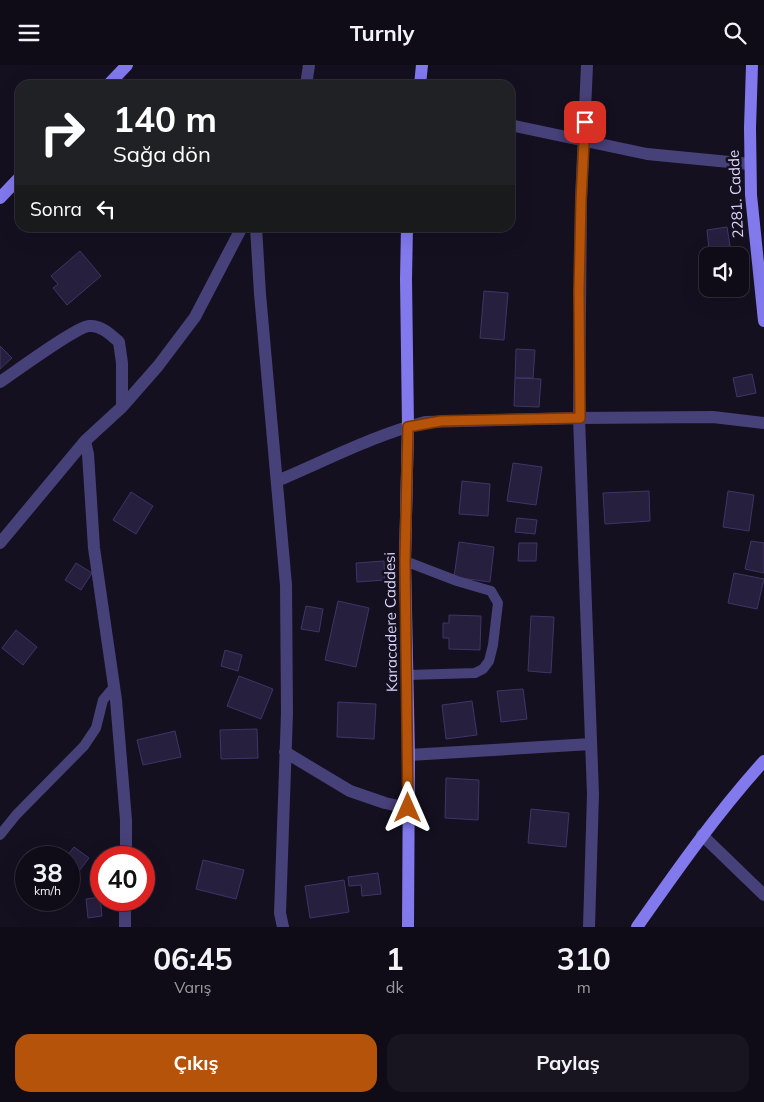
<!DOCTYPE html>
<html lang="tr">
<meta charset="utf-8">
<style>
:root{--surface:#0f0c18;--page:#181521;--text:#f1f3f6;--muted:#9b9ba2;--line:#2f2c37;--accent:#b45309}
body{margin:0;font-family:Mulish,sans-serif;background:var(--page);color:var(--text);height:100vh;display:flex;flex-direction:column;font-size:19px;white-space:nowrap}
*{box-sizing:border-box;margin:0}
p{font-size:16px;color:var(--muted)}
.icon{flex:none;width:28px;height:28px;fill:none;stroke:currentColor;stroke-width:2;stroke-linecap:round;stroke-linejoin:round}
.map{position:relative;height:862px;overflow:hidden}
.panel{display:flex;flex-direction:column;background:var(--surface);flex:1}
.panel>*{flex:none}
.hud{position:absolute;left:15px;top:15px;width:500px;height:152px;border-radius:15px;box-shadow:0 5px 20px #0002,0 0 0 1px var(--line);background:#202124;color:#fff;overflow:hidden}
.fabs{position:absolute;left:699px;top:182px;display:grid;gap:10px}
.fabs a{display:grid;place-items:center;width:50px;height:50px;border-radius:10px;background:var(--surface);box-shadow:0 5px 20px #0002,0 0 0 1px var(--line);font-size:25px}
.speed{position:absolute;left:15px;top:781px;display:flex;gap:10px;font-size:25px;font-weight:700;text-align:center}
.speed>*{display:grid;place-content:center;width:65px;height:65px;border-radius:50%;background:var(--surface);box-shadow:0 5px 20px #0002,0 0 0 1px var(--line);line-height:1}
.speed small{font-size:12px;font-weight:400}
.speed .limit{border:8px solid #d22;background:#fff;color:#111}
.pin{position:absolute;display:grid;place-items:center;width:42px;height:42px;color:#fff;margin:-21px;border-radius:10px;box-shadow:0 2px 8px #0006}
.me{position:absolute;width:55px;margin:-28px;rotate:0deg;stroke-linejoin:round;filter:drop-shadow(0 0 4px #0008)}
.turn{display:flex;align-items:center;gap:18px;height:105px;padding:0 15px;font-size:22px}
.turn .icon{width:65px;height:65px;stroke-width:2.5}
.turn b{display:block;font-size:35px;line-height:42px}
.then{display:flex;align-items:center;height:48px;padding:0 15px;background:#0003;gap:10px;font-size:19px}
.eta{display:flex;justify-content:space-evenly;align-items:center;height:85px;text-align:center}
.eta b{font-size:30px;font-weight:700;line-height:35px}
.cta{display:flex;gap:10px;margin-top:auto;padding:10px 15px}
.cta a{flex:1;height:58px;border-radius:15px;background:var(--accent);color:#fff;font-size:20px;font-weight:700;line-height:58px;text-align:center}
.cta a+a{background:var(--page);color:var(--text)}
header{display:flex;justify-content:space-between;align-items:center;height:65px;padding:0 15px;background:var(--surface);font-size:22px;font-weight:700}
.map>svg:first-child{display:block}
</style>
<header><svg class="icon" aria-label="menu" viewBox="0 0 24 24"><path d="M4 6h16M4 12h16M4 18h16"/></svg>Turnly<svg class="icon" aria-label="search" viewBox="0 0 24 24"><circle cx="10" cy="10" r="6"/><path d="M15 15l6 6"/></svg></header>
<div class="map">
<svg width="764" height="862" viewBox="0 0 764 862">
<rect width="100%" height="100%" fill="#141020"/>
<!-- building -->
<path fill="#271f3e" stroke="#413467" d="M727,162l3,19 -21,3 -2,-19z
M80,186l21,25 -34,29 -14,-17 5,-4 -7,-8z
M484,226l24,2 -4,47 -24,-2z
M0,281l12,12 -12,11z
M516,284l19,1 -2,28h-18z
M752,309l4,19 -19,4 -4,-19z
M515,313l26,1 -2,28 -25,-1z
M513,398l29,4 -6,38 -29,-4z
M462,416l28,3 -2,32 -29,-2z
M649,426l1,30 -45,3 -2,-31z
M728,426l26,4 -5,36 -26,-4z
M131,427l22,14 -17,28 -23,-14z
M517,453l20,2 -2,14 -20,-2z
M751,476l13,2v30l-19,-4z
M459,477l35,5 -4,35 -36,-5z
M519,478h18l-1,18h-18z
M384,496l1,19 -28,2 -1,-19z
M76,498l16,10 -11,17 -16,-10z
M734,508l30,6 -7,30 -29,-6z
M338,536l31,7 -13,59 -31,-7z
M306,541l17,3 -4,23 -18,-3z
M449,550l32,1 -1,34 -31,-1v-11h-6v-15h6z
M531,551l23,1 -3,56 -23,-2z
M16,565l21,17 -14,18 -21,-17z
M225,585l17,5 -4,16 -17,-5z
M239,611l34,13 -12,30 -34,-13z
M523,624l4,30 -26,3 -4,-31z
M472,636l5,34 -31,4 -4,-34z
M338,637l38,2 -2,35 -37,-2z
M257,664l1,29 -37,1 -1,-29z
M175,666l6,26 -38,8 -6,-25z
M446,713l33,2 -1,40 -33,-2z
M531,744l38,4 -3,34 -38,-4z
M74,782l15,11 -13,17 -7,-6v-12h-3z
M203,795l41,10 -8,29 -40,-10z
M378,808l3,21 -19,2 -1,-11 -12,1 -1,-9z
M344,815l5,32 -39,6 -5,-32z
M100,832l2,19 -14,2 -2,-19z"/>
<g fill="none" stroke-linecap="round" stroke-linejoin="round">
<!-- lane -->
<path stroke="#474179" stroke-width="10" d="M405,496l52,20 34,10 7,12 -5,42 -4,16 -6,8 -8,4 -67,2
M0,770l16,-20 68,-69 12,-18 7,-28 11,-13"/>
<!-- street -->
<path stroke="#474179" stroke-width="12" d="M587,0l-6,135 -2,218 14,376 -4,133
M306,20l3,-20
M510,60l137,29 103,10
M256,162l4,67 26,291 1,128 -7,200 3,14
M0,317c15,-10 76,-55 89,-56 12,-1 22,9 30,16l3,21v44
M85,376l3,13 6,94 22,152 10,120v37
M277,416c48,-20 97,-46 148,-59l154,-4 134,-1 51,6
M0,478l85,-102 37,-34 36,-41 37,-49 47,-90
M285,687l65,39 35,12 23,5
M409,690l182,-11
M702,770l62,60
M125,862v-27"/>
<!-- secondary -->
<path stroke="#8279ed" stroke-width="12" d="M752,0l-2,63 1,67 13,126
M108,20l19,-20
M420,20l2,-20
M0,133l20,-21
M407,162l-1,52 2,148 -3,134 4,194 -1,172
M637,862c40,-57 80,-114 127,-166"/>
</g>
<g fill="none" stroke-linecap="round" stroke-linejoin="round">
<defs>
<path id="route" d="M408,743l-3,-247 3,-134 33,-6 139,-3 -1,-127 2,-91 4,-78"/>
</defs>
<!-- route casing -->
<use href="#route" stroke="#753606" stroke-width="12"/>
<!-- route -->
<use href="#route" stroke="#b45309" stroke-width="9"/>
</g>
<g text-anchor="middle" stroke-width="5" stroke-linejoin="round" paint-order="stroke">
<!-- street labels -->
<g font-size="15" fill="#dbd5f9" stroke="#141020">
<text transform="translate(736 129) rotate(-93)" y="5">2281. Cadde</text>
<text transform="translate(391 557) rotate(-91)" y="5">Karacadere Caddesi</text>
</g>
</g>
</svg>
<div class="fabs">
<a><svg class="icon" aria-label="sound" viewBox="0 0 24 24"><path d="M4 9h4l5-4v14l-5-4H4zM17 9q2 3 0 6"/></svg></a>
</div>
<div class="speed"><div>38<small>km/h</small></div><div class="limit">40</div></div>
<div class="pin" style="left:585px;top:57px;background:#d93025"><svg class="icon" aria-label="arrive" viewBox="0 0 24 24"><path d="M6 21V4h12l-3 4 3 4H6"/></svg></div>
<svg class="me" style="left:408px;top:743px" viewBox="-20 -20 40 40"><path d="M0-17L14 15 0 8-14 15z" fill="#b45309" stroke="#fff" stroke-width="4"/></svg>
<div class="hud">
<div class="turn"><svg class="icon" aria-label="right" viewBox="0 0 24 24"><path d="M7 20v-9h11M14 6l5 5-5 5"/></svg><div><b>140 m</b>Sağa dön</div></div>
<div class="then">Sonra<svg class="icon" aria-label="left" viewBox="0 0 24 24"><path d="M17 20v-9H6M10 6l-5 5 5 5"/></svg></div>
</div>
</div>
<section class="panel">
<div class="eta">
<div><b>06:45</b><p>Varış</p></div>
<div><b>1</b><p>dk</p></div>
<div><b>310</b><p>m</p></div>
</div>
<div class="cta"><a>Çıkış</a><a>Paylaş</a></div>
</section>
